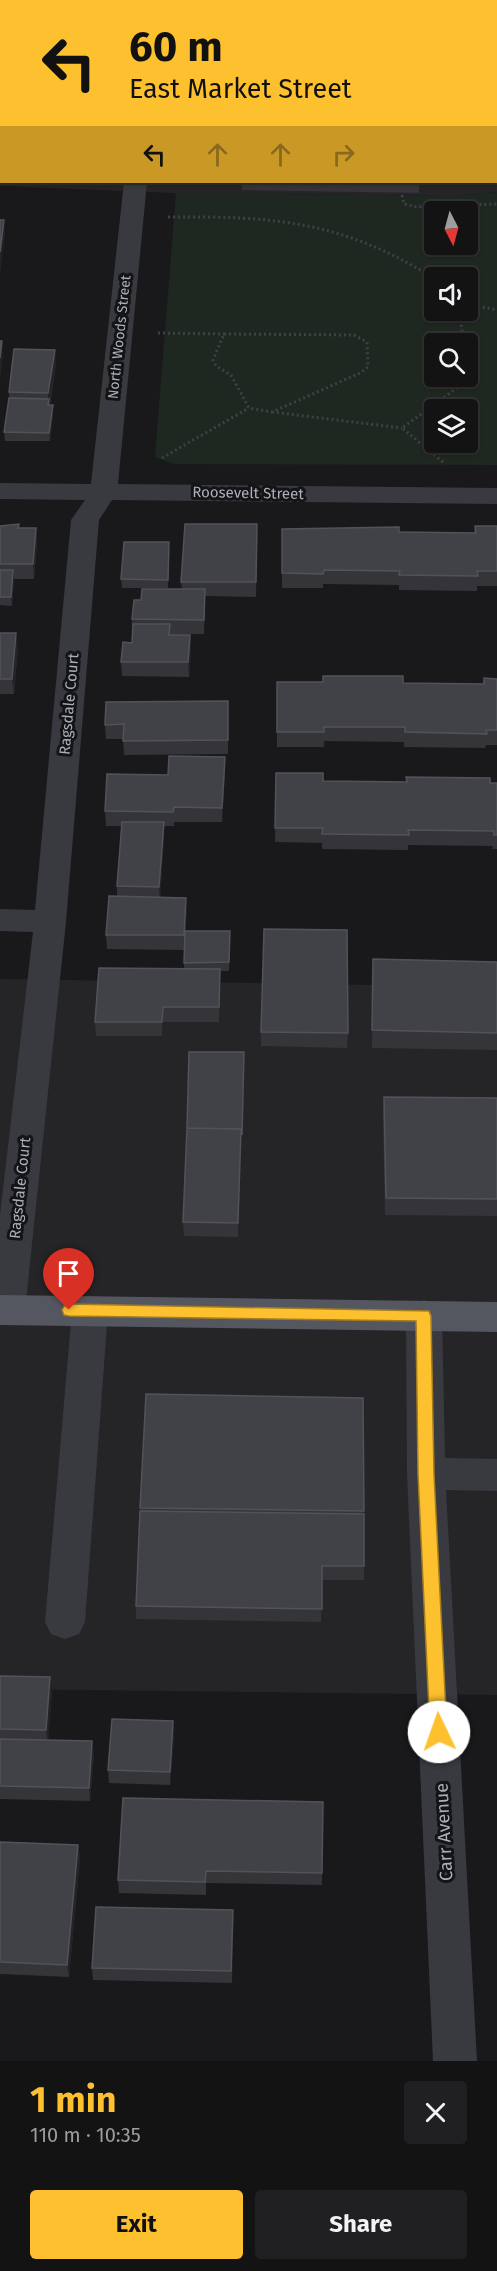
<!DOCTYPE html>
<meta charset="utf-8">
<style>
:root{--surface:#131314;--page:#202022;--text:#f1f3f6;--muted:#9d9ea0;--line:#323234;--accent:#fdc02f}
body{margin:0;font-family:"Fira Sans",sans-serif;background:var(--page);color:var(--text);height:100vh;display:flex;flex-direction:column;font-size:22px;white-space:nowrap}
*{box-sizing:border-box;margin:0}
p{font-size:20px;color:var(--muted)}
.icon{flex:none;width:33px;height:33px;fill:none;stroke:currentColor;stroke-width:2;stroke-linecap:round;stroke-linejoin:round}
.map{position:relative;height:2061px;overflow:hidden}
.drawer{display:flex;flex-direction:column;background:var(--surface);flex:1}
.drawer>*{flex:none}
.hud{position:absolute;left:0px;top:0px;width:498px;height:183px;box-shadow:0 2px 4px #0004,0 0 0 2px var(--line);background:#fdc02f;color:#111;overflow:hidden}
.needle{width:39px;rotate:174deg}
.controls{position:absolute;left:424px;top:201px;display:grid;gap:12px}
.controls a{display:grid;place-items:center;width:54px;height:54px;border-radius:6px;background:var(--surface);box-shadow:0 2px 4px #0004,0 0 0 2px var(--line);font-size:30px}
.pin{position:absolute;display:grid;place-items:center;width:51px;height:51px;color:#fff;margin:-62px -26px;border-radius:50% 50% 50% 0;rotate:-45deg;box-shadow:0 0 6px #0007}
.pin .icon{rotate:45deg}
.me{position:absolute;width:66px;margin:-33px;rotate:357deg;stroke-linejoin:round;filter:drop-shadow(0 0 4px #0008)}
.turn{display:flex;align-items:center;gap:21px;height:126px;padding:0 30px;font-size:27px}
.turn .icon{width:78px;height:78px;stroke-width:2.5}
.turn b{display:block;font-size:42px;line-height:51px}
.lanes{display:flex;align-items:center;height:57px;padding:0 30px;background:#0003;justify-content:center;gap:30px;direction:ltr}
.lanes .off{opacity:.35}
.round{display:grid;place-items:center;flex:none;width:63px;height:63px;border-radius:6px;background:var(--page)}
.overview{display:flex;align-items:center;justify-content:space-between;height:102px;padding:0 30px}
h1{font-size:36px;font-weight:700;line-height:45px;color:var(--accent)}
.action{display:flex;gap:12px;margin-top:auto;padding:12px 30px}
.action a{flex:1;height:69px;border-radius:6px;background:var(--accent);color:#111;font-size:24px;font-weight:700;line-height:69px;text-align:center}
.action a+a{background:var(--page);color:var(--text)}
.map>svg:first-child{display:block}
</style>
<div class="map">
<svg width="497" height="2061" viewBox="0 0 497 2061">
<rect width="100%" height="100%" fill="#19191b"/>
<!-- built -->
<path fill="#252528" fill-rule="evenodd" d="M0,0h497v192l-45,4 -276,-3 -176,-7zM2,2h494v180h-494z
M0,979l497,8v708l-497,-6z"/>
<!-- green -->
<path fill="#1e2720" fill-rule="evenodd" d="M497,192v273l-323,-1 -19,-7 21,-264 276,3zM435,212h33v32h-33zM435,278h33v32h-33zM435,344h33v32h-33zM435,410h33v32h-33z"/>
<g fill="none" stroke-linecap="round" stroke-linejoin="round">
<!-- path -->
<path stroke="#3f4147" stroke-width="3" stroke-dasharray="2 3" stroke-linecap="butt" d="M402,195l2,9 12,3 81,-3
M168,217c106,-1 175,4 267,62
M468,304l29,6
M459,310l5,34
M158,333l66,1
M224,334l130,1 13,7 1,25 -8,6 -88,39 -23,-4 -18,-33 -15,-9 -3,-6z
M272,412l130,16
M162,458l87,-50
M443,462l-41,-34 70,-51 1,-7 -5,-5"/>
<!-- minor -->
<path fill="#393a40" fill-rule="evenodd" d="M149,0h22l-22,2z
M309,0h22v2h-21z
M409,0h22v2h-22z
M496,59h1v14h-1z
M124,182h23l-29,302 379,4v16l-385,-4 -13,20 -33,402 -41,388 -5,10 -13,5 -7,-3v-107l33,-283 -33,-1v-22l35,1 36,-390 14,-20 -85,-1v-16l91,1z
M90,1296l13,5 5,10 -23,311 -6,12 -14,5 -14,-5 -6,-12 27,-311 5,-10z
M424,1300l13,5 5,10 3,143 52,1v32l-51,-1 31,571h-44l-26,-587 -1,-159 5,-10z"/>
<!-- major -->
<path fill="#555760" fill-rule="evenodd" d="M0,0l10,2h-8v9z
M496,2h1v12h-1z
M0,1295l497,7v30l-497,-7z"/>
</g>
<!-- wall -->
<path fill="#353539" d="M0,70h2v33h-2z
M242,182h177v11l-177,-3z
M56,364l-6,41h3v9l-3,27h-45l-1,-9 5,-34v-6z
M19,524v4h17l1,14 -3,37h-20l-2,27 -12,-1v-79z
M257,524l-1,73 -51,-1 -1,38h-34l20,1 1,15 -2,27 -67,-1 -1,-14 11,-19v-24l9,-19 41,-11 -1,-7z
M475,526h22v60h-20v5l-78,-1v-5l-76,-1v4h-41v-59l192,4z
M169,551l-1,37h-46l-1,-9z
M0,633l18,15 -4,46h-14z
M484,678l13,1v66h-11l-1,3 -81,-1v-5l-80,-1v6h-47v-65l206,2z
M228,701v53l-104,1 -1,-16h-17l-1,-14z
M225,772l-3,50h-48v4h-10v11l-4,60 26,1v33h44l-1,40h-9l-1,51h-56l-1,14h-66l-1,-14 89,-53v-19l-77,-1 -1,-14 11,-39v-10l5,-60h-16l-1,-15 63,-36z
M276,773l47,8 83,1v-5l91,6v66h-5l1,-3 -85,-1v5l-86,-1v-6l-47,-1z
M373,959l124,3v88l-125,-2z
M261,1032l87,1 -1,15 -86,-2z
M244,1052l-6,185 -54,-1 -1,-14z
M384,1097l113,1v118l-112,-1 -2,-100z
M146,1394l217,4 1,168v14h-42l-1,42 -185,-3v-13z
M0,1676l52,14 -4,50 46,14 -4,47 -90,-2z
M173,1721l1,13 -4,51 -61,-2 -1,-13z
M123,1798l199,75v12l-116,-2v12l-87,-2 -1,-13z
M0,1842l78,3 2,13 -11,119 -69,-3z
M233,1922l-1,61 -139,-3 -1,-12z"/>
<!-- shaded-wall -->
<path fill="#242427" d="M4,220l1,14 -5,40v-22z
M2,341l1,14 -3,25v-22z
M55,350l1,14 -8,49v-20z
M53,405v9l-3,27 -1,-8z
M36,528l1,14 -3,37 -1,-15z
M13,570l1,9 -2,27 -1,-9z
M16,633l2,15 -4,46 -2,-15z
M190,635l1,15 -2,27 -1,-15z
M225,757v15l-3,50v-14z
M164,822v15l-4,64 -1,-14z
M186,898l1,14 -3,38v-15z
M163,1007v15l-1,14v-14z
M244,1052l-2,92 -4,93v-14z
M50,1677l2,13 -4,54 -2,-14z
M173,1721l1,13 -4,51v-13z
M92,1741l2,13 -4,47 -1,-13z
M78,1845l2,13 -11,119 -2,-12z"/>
<!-- building -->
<path fill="#414247" stroke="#525359" stroke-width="1.5" d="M0,70h2v20l-2,-1z
M0,220h4l-4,32z
M0,341h2l-2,17z
M14,349l41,1 -7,43 -39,-1z
M9,398l40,1 -1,6h5l-4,28 -45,-1z
M19,524l-1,4h18l-3,36h-33v-38z
M185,524h72l-1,58h-75z
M475,526h22v45h-20l1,5 -79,-1 1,-4 -76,-1 -1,4 -41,-1v-44l117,-2v5l77,1z
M124,542h45l-1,38 -47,-1z
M0,570h13l-2,27h-11z
M142,589h63l-1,31 -72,-1 2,-19h7z
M133,624h37l-1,11h21l-2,27h-67l2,-20 9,1z
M0,633h16l-4,46h-12z
M323,676h80v7l81,1v-6l13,1v51h-11l1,4 -82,-2v-5h-81v5h-47v-50h46z
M228,701v39l-105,1 1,-17 -19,1 1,-23z
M169,756l56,1 -3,51 -48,-1 -1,5 -68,-1 2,-37 61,1z
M276,773h47v8l84,1 -1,-5 84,1v5h7v52h-3v-4l-86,-1 1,5 -87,-1 1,-6h-48z
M122,822h42l-5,65 -42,-1z
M109,896l77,2 -2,37h-78z
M264,929l83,1 1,103 -87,-1z
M185,931h45l-1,31 -45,1z
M373,959l124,3v71l-125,-3z
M99,968l121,1 -1,38h-56l-1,15h-67z
M189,1052h55l-2,83 -1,-6 -54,-1z
M384,1097l113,1v101l-111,-1z
M187,1128l54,1 -3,94 -55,-1z
M146,1394l217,4 1,113 -224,-3z
M140,1511l224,3v52h-42v43l-186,-3z
M0,1676l50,1 -4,53 -46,-1z
M112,1719l61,2 -3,51 -62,-2z
M0,1739l92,2 -3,47 -89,-2z
M123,1798l200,4 -1,71 -116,-2 -1,11 -87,-2z
M0,1842l78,3 -11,120 -67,-3z
M96,1907l137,3 -2,61 -139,-3z"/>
<!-- route -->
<path fill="#fdc02f" stroke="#a47d1f" stroke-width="1.5" d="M69,1304l360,7 2,5 3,158 13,258 -2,5 -6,3 -6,-3 -3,-5 -12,-258 -2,-153 -347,-5 -5,-1 -2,-5 2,-4z"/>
<g text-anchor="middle" stroke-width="6" stroke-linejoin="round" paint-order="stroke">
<!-- far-street labels -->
<g font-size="14" fill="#aaafbb" stroke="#141416">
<text transform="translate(119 337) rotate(-84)" y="5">North Woods Street</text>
</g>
<!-- street labels -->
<g font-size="15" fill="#aaafbb" stroke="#141416">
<text transform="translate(248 493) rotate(1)" y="5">Roosevelt Street</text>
<text transform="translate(69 704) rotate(-85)" y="5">Ragsdale Court</text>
<text transform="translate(20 1188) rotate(-84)" y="5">Ragsdale Court</text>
</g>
<!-- near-street labels -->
<g font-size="18" fill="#aaafbb" stroke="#141416">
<text transform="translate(444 1832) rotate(-93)" y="6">Carr Avenue</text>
</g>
</g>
</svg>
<div class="controls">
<a><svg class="needle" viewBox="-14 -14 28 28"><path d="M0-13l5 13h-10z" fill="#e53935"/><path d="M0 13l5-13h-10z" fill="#9d9ea0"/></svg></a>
<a><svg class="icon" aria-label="sound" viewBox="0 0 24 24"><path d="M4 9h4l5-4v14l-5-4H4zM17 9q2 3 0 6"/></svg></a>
<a><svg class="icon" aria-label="search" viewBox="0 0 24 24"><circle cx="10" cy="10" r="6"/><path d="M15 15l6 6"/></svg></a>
<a><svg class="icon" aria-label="layers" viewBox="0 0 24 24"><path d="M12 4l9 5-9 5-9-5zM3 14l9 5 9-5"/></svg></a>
</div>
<div class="pin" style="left:69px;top:1310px;background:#d93025"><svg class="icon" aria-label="arrive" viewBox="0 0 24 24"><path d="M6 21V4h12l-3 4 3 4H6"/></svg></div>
<svg class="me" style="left:439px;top:1732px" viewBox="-20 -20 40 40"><circle r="19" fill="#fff"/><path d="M0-13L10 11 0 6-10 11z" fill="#fdc02f"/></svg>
<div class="hud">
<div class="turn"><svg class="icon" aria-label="left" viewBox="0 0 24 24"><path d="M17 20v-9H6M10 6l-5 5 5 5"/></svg><div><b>60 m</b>East Market Street</div></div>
<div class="lanes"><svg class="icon" aria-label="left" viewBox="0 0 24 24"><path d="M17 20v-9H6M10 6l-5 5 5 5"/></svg><svg class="icon off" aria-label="ahead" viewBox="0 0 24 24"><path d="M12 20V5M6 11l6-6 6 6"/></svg><svg class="icon off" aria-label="ahead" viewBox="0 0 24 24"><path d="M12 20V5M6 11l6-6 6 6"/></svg><svg class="icon off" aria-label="right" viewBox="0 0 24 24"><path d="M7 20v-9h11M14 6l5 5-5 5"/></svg></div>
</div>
</div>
<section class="drawer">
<div class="overview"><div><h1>1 min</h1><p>110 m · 10:35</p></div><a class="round"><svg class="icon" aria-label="close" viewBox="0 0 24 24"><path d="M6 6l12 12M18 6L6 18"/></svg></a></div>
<div class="action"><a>Exit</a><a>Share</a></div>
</section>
